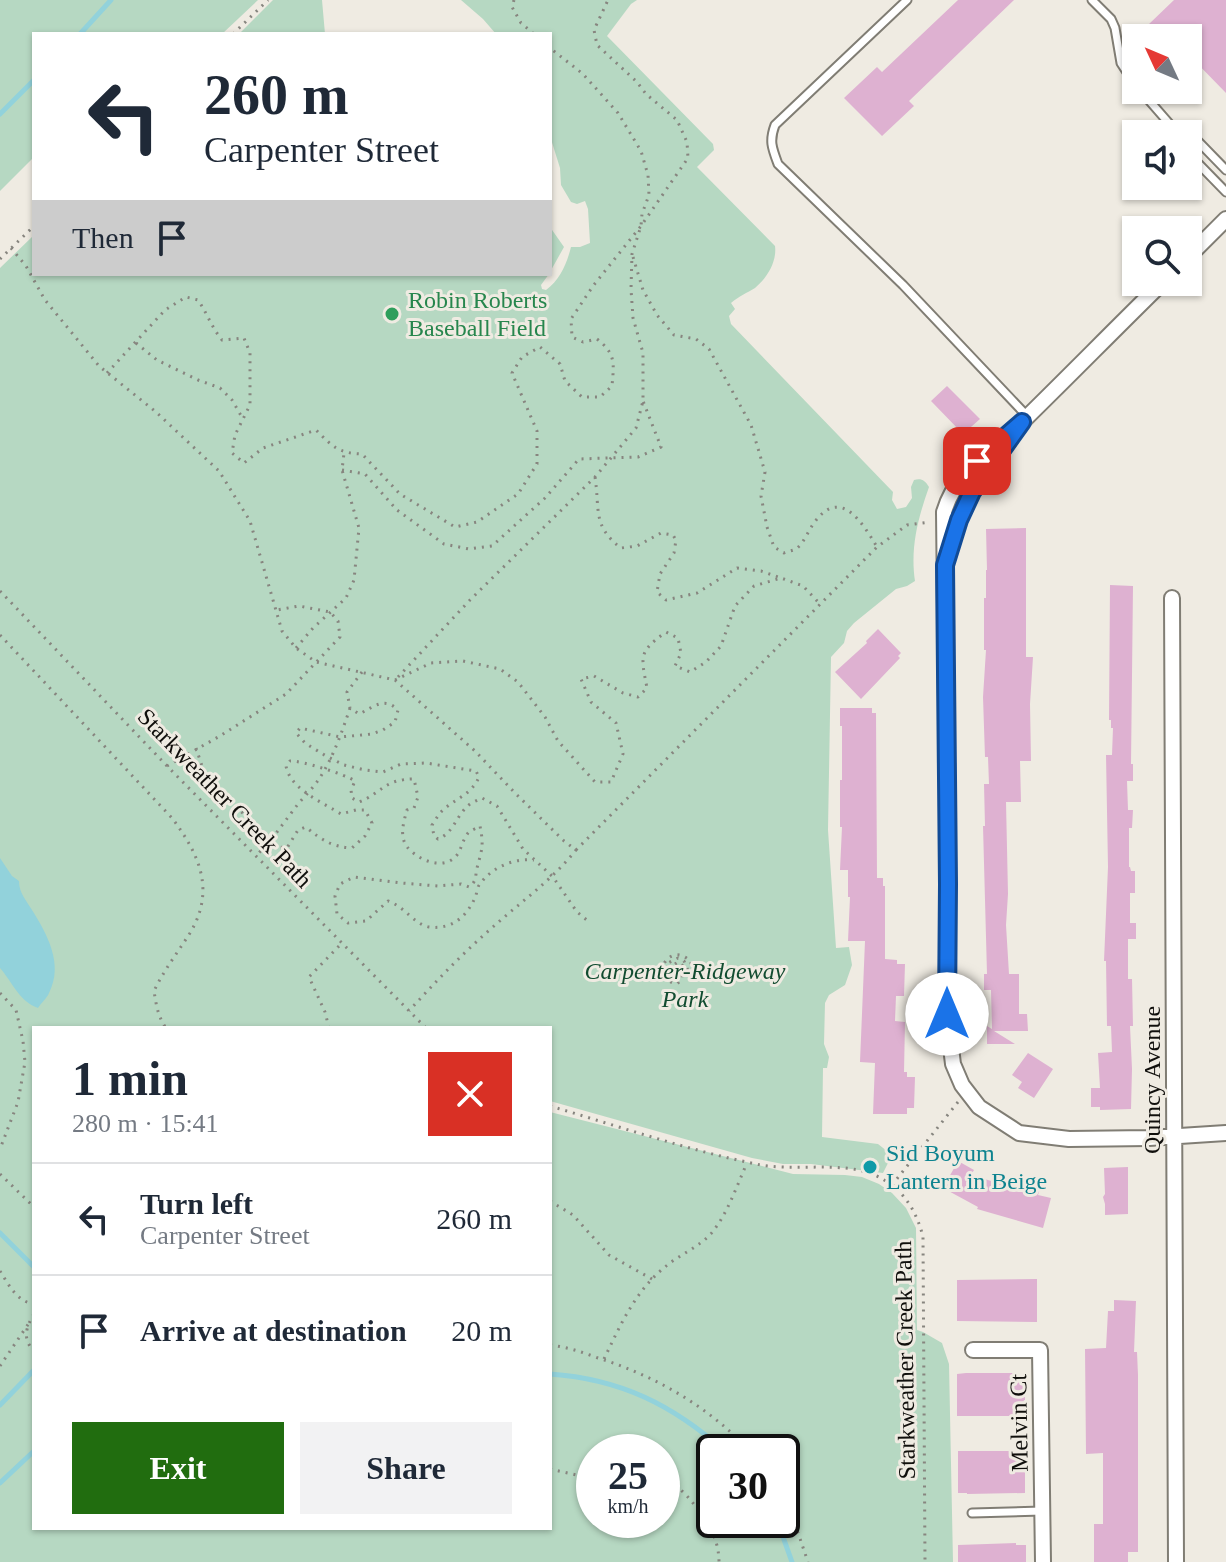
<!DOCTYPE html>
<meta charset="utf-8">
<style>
:root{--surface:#fff;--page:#f2f2f3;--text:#1f2937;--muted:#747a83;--line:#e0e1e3;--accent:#216d0f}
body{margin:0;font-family:Georgia,serif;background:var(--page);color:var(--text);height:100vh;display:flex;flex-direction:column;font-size:30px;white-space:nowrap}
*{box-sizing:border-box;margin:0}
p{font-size:26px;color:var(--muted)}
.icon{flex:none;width:44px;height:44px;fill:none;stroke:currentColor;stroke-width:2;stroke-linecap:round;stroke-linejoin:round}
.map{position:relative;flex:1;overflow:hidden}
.drawer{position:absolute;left:32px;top:1026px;width:520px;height:504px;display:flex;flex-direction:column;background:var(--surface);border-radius:0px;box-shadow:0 2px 6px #0004}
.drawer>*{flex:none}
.top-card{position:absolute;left:32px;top:32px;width:520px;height:244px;border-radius:0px;box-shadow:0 2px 6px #0004;background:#fff;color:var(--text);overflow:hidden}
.needle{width:52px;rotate:314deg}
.controls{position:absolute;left:1122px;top:24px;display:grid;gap:16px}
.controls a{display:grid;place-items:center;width:80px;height:80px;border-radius:0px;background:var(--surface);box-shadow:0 2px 6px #0004;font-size:40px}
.speed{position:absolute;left:576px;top:1434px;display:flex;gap:16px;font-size:40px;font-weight:700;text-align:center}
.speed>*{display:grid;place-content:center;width:104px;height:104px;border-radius:50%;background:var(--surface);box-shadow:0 2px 6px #0004;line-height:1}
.speed small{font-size:20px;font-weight:400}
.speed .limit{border:4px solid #111;border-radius:12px;background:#fff;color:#111}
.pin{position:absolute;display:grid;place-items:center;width:68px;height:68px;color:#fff;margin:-34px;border-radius:16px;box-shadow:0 4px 12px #0006}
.me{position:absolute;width:88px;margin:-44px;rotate:0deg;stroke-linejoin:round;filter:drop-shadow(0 0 6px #0008)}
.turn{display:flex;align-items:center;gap:28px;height:168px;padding:0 40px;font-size:36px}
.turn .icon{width:104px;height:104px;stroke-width:2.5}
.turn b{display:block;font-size:56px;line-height:68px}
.then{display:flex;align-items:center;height:76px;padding:0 40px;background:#0003;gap:16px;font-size:30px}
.round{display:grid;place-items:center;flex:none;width:84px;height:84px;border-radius:0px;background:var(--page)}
.overview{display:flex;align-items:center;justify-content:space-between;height:136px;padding:0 40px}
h1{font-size:48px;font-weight:700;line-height:60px}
.primary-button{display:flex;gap:16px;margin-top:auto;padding:16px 40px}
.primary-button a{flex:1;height:92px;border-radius:0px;background:var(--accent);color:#fff;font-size:32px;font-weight:700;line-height:92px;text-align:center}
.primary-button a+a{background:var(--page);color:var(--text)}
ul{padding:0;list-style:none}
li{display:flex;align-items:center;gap:24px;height:112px;padding:0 40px;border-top:2px solid var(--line)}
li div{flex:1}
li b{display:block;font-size:30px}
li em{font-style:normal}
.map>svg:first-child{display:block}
</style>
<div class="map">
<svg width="1226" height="1562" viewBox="0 0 1226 1562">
<rect width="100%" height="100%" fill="#efebe2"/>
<!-- green -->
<path fill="#b6d8c2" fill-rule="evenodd" d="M0,0h258l-36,34h-188v123l-34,34z
M273,0h49l3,34h-86z
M461,0h176l-6,4 -24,32 106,108 1,6 -17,17 78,79c2,16 -8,32 -20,42 -8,5 -16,8 -24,15l4,6 -6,7 2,8 162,168 -1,8 5,9 9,-2 6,-9 -1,-11 3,-7c7,-2 11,0 15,7 -11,31 -19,61 -14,94l-8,5 -11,3 -42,34 -7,8 -3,12 -13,14 -3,173 8,118 13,-1 3,18 -7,20 -16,10 -4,8 -1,41 5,13 -2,11h-4l-1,69 56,7 14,11 -9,18 -72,-9h-28l-31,-6 -202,-57v-73h-516v500h516v-416l243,62 52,1 17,2 17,7 13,9 14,15 10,20 1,102 6,2 19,11 7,21 4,198h-953v-1294l34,-33v39h515l-8,11 1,4 4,1c14,-10 21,-27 25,-43h9l10,-4 -2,-34 -3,-8 -8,3 -6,-2 -10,-17 -1,-17 -10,-32v-102h-54l-13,-15zM594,1452h68v68h-68zM714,1452h68v68h-68z
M550,227l14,20 -14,25z"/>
<!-- water -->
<path fill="#92d2db" d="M0,858l12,18 7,5c0,12 7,19 13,29 15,24 32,54 17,83 -2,5 -8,10 -11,15 -19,-7 -25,-25 -38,-40z"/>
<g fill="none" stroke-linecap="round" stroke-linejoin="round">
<!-- stream -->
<path stroke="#92d2db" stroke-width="5" d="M80,34l31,-34
M0,114l34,-34
M0,1233l34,34
M550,1374c71,5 123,31 176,78
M0,1405l34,-35
M0,1483l34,-32
M777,1520l15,42"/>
</g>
<!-- building -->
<path fill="#deb1d1" d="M958,0h56l-105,101 5,5 -32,30 -38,-38 33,-31 5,5z
M1174,0h52v93l-38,-39v-16h-15l-6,-6 -7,6h-20l12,-11 -3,-3z
M947,386l33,33 -17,15 -32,-33z
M1026,528v129h7l-3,47 1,57h-11l1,41h-15l2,92 -2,31 3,49h10v40h8l1,17h-34l21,13h-28v-18l5,3 -1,-39h-7v-16h3l-4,-148h2l-1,-42h5l-1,-27h-3l-2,-60 3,-47h-2v-52h2v-28h1l-1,-41z
M1110,585l23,1 -2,178h2v17h-6l1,29h5l-1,18h-3v39h1l1,4h4v22h-5v30h6v16h-8v40h4l1,47h-3l2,43 -1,40 -31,1v-3h-9v-19h9l-2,-35 14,-1 -1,-26h-4l-1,-65h-2l4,-94 -2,-112h6l1,-27h-2v-8h-2z
M878,629l23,24 -3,3 2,2 -39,41 -26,-27 32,-29 -1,-2z
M840,708h32v5h4l1,165h6v8h2v73l12,1v4h8l-1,32h-8l-1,25 10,1 -1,50h3v5h8l-1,31h-7v6h-34l2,-51 -15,-1 5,-121h-17l2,-44h-2v-27h-8l2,-43h-2v-47h2v-54h-2z
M1028,1053l25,16 -19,29 -16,-10 4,-6 -10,-7z
M958,1161l16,9 -3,5 27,8 2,-5 40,11 -2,6 13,3 -8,30 -66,-19 1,-2 -35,-19z
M1128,1167v47l-23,1v-11l-2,-7 2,-3 -1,-26z
M1037,1279v43l-80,-1v-41z
M1114,1300l22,1 -2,51h3l1,23v177h-10v10h-34v-38h9v-71l-17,1 -1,-105 21,-1 2,-37h6z
M966,1373h49v1h10v42h-68v-42z
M958,1451h67v42l-58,1v-1h-9z
M1016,1543v2h10v17h-68v-17z"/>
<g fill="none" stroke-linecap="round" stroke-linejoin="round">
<defs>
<path id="lane" d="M907,0l-132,125c-6,16 -3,23 3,39l125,121 125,132
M1092,0l19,19 4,9 6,35 15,23
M1140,90l34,39
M1176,134l-2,-5 17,5 35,36
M1188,153l38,39
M972,1513l70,-2"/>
<path id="street" d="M1188,257l38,-38
M1163,282c-47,46 -93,93 -140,139 -29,29 -67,49 -79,91l4,372 -1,130 6,50 9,21 17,22 40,26 50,6 80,-1 77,-5
M949,553l10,-33 13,-28 36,-50
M1172,598l4,964
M973,1350h67l3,212"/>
</defs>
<!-- lane casing -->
<use href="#lane" stroke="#807d74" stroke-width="11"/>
<!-- street casing -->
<use href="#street" stroke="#807d74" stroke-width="18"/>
<!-- path -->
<path stroke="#87857f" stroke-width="3" stroke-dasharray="2 6" stroke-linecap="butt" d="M514,0l-2,7 9,16 13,11
M233,34l35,-34
M11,248l15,18 19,34 54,66 57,46 63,59 31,50 32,110 14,17 20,14 79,18 80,71 40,42 49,48 12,9c-24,30 -54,51 -82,76 -31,27 -58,55 -85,85
M633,257l10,33 14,25 17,20 22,4 13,10 42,76 14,47 -4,24 6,31 7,20 10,6c4,-2 8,-2 12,-4 8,-6 12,-18 18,-26 26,-37 48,-1 63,24
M0,259l34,-33
M136,343l21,17 41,20 22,8 12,12 11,19
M107,373l58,-63 21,-13 12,3c9,13 14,28 24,40l22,-2 6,15v52l-15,30 -3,18 12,10 19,-15 53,-18c17,17 22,23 46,24l38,40 55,33 22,-5 41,-28 19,-30v-33l-25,-58 10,-16 18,-10 20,17 5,17 17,16h18l12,-11c2,-23 4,-32 -15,-47l-14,3 -11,-5 -1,-18 22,-33 48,-60 47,-68 -1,-16 -10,-22 -31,-26 -9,-12 -40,-37 -3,-15 14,-30
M342,470l23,4 32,36 47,34 25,5 23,-3 53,-48 34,-39 59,-2 23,-10 -18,-46
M595,477c5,32 -3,49 26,71l16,-2 24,-13 12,2 3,5 -2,13 -14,21 -3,18 9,8 31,-7 40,-25 24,3 20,7
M0,591l167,175 259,262
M0,635l172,183c27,36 44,72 18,115 -12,19 -26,37 -36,58 2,13 4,26 12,37
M296,648l17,-20 33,-30 8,-18 5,-52 -17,-58 2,-17
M362,672l-15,20 3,16 9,6c15,-7 25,-18 39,-4l-3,12 -12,8 -11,4 -32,3 -40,-9 -4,5 9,10 21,13 18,9 21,5 18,2 18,-8 25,-1 50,8 3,6c-8,19 -26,22 -39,36 -3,4 -5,8 -8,12l2,11 4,3c16,-6 18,-24 32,-35 3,-2 8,-4 12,-6l15,8 26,43 30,28 24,35 11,9
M398,677l72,-77 125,-123 41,-49 7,-27v-48l-10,-35 -2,-29 1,-35 9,-28 1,-12 7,-19 -1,-20 -7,-24 -23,-38 -35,-39 -33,-26
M395,680l36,-17 32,-2 37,8 18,13 27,35 13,24 37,41h16l12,-28 -7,-31 -25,-21 -10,-23 13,-3 29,17 15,4 9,-9c-6,-32 -9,-36 19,-56l12,6 3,15 -6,13 15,6 16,-10 15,-16 14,-40 19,-20 27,-8 22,8 17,18
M350,708c-8,24 -17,50 -31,71 -6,9 -14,17 -21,25 -9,12 -18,24 -27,36l7,7 9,1 11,-18 8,-3c15,13 27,20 46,21l13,-12 7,-13 -7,-13h-9l-15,4c-19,-12 -51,-25 -55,-48l4,-5c10,-1 57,14 65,20l-4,9 1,8 7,4c23,-9 25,-23 55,-23l4,18 -4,11 -7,2c-4,14 -9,30 4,41 12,11 34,19 46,4 5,-7 6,-17 12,-23 1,-1 10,-5 11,-6 4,20 2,23 -3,42 -2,9 0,13 -8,19l-8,-3 -23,2 -37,-3 -47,-6 -14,7 -5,12 2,18 11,9 18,-2 22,-20c17,6 26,23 41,26 23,3 39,-11 47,-32 1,-3 1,-8 4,-11 12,-17 34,-26 54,-24
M196,748l8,24 27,30 40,38 -14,15
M167,766l53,-30 66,-42 54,-57 -2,-16 -8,-9 -31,-6 -22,4
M576,850l301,-303 30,-22 23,-3
M677,969l5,6v4l-5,5c-10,-2 -15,-7 -14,-18 5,-13 18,-15 28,-4v11h-2l-5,-12 -6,-3 -10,5c-3,8 -1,12 5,17l5,-1 -8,-9 2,-4 6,-4 5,4 4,11 8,3
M0,993l16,17 7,31 2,21 -7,40 -18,47
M329,1028l-4,-16 -16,-35 33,-34
M550,1106c68,20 137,44 206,58 36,8 84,-3 116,10 28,11 44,34 51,63l2,325
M0,1174l34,33
M892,1185l66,-83
M550,1201l23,14 36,40 43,24
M0,1271c9,14 16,30 34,33
M34,1314c-8,13 -12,25 0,37
M550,1345c17,2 32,7 48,13 58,18 111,49 153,94
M604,1359c16,-33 31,-68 61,-92 15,-13 37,-21 49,-37 15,-20 23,-45 33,-67
M0,1366l29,-43
M550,1469l44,10
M662,1477c20,7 48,45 54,65 2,7 3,13 3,20
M782,1486l26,76"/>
<!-- lane -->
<use href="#lane" stroke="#fff" stroke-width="7"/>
<!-- street -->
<use href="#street" stroke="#fff" stroke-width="14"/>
</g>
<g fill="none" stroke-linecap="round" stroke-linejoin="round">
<defs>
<path id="route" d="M947,1014l1,-130 -3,-319 14,-45 13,-28 50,-70 -45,39"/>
</defs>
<!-- route casing -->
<use href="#route" stroke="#114b97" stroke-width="20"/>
<!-- route -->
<use href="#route" stroke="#1a73e8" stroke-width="14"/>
</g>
<!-- markers -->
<circle fill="#2e9e5b" stroke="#efebe2" stroke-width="3" cx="392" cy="314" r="8"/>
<circle fill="#0f9aa8" stroke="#efebe2" stroke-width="3" cx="870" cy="1167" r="8"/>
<g text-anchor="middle" stroke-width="6" stroke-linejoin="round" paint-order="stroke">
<!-- leisure labels -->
<g font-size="24" fill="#27864d" stroke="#efebe2" text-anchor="start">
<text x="408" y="308">Robin Roberts<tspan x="408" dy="28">Baseball Field</tspan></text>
</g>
<!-- street labels -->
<g font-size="24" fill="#100f0c" stroke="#efebe2">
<text transform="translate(225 798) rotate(46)" y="8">Starkweather Creek Path</text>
<text transform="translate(1152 1080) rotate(-90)" y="8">Quincy Avenue</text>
<text transform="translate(905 1360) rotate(-91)" y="8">Starkweather Creek Path</text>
<text transform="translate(1019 1423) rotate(-91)" y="8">Melvin Ct</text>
</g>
<!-- park labels -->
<g font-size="24" font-style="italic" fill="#124c30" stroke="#efebe2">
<text x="685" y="979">Carpenter-Ridgeway<tspan x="685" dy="28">Park</tspan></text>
</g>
<!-- culture labels -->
<g font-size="24" fill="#0d838f" stroke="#efebe2" text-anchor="start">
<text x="886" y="1161">Sid Boyum<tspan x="886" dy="28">Lantern in Beige</tspan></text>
</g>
</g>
</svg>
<div class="controls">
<a><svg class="needle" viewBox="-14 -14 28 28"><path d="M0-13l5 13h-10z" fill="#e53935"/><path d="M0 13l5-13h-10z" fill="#747a83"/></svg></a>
<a><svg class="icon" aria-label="sound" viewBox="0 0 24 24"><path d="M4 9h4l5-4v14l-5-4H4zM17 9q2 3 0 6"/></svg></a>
<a><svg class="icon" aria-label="search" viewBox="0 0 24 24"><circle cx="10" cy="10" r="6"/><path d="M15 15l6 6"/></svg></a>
</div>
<div class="speed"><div>25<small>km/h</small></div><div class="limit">30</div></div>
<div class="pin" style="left:977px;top:461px;background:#d93025"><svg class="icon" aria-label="arrive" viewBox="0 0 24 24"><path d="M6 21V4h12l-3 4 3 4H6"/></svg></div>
<svg class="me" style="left:947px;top:1014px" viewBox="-20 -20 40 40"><circle r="19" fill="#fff"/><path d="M0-13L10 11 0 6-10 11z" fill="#1a73e8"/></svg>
<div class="top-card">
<div class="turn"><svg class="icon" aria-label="left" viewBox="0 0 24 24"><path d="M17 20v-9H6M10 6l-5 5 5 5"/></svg><div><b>260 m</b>Carpenter Street</div></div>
<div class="then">Then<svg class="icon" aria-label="arrive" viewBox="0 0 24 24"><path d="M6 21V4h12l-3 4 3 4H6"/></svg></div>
</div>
<section class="drawer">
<div class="overview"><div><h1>1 min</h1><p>280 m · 15:41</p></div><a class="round" style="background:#d93025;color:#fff"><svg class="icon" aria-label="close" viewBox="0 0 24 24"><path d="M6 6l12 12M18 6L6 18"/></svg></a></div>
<ul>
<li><svg class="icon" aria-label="left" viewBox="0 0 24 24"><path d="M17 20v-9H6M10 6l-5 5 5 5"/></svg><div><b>Turn left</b><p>Carpenter Street</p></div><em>260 m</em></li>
<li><svg class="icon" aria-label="arrive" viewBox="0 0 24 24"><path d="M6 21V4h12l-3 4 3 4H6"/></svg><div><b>Arrive at destination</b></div><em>20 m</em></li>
</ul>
<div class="primary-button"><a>Exit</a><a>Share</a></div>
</section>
</div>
